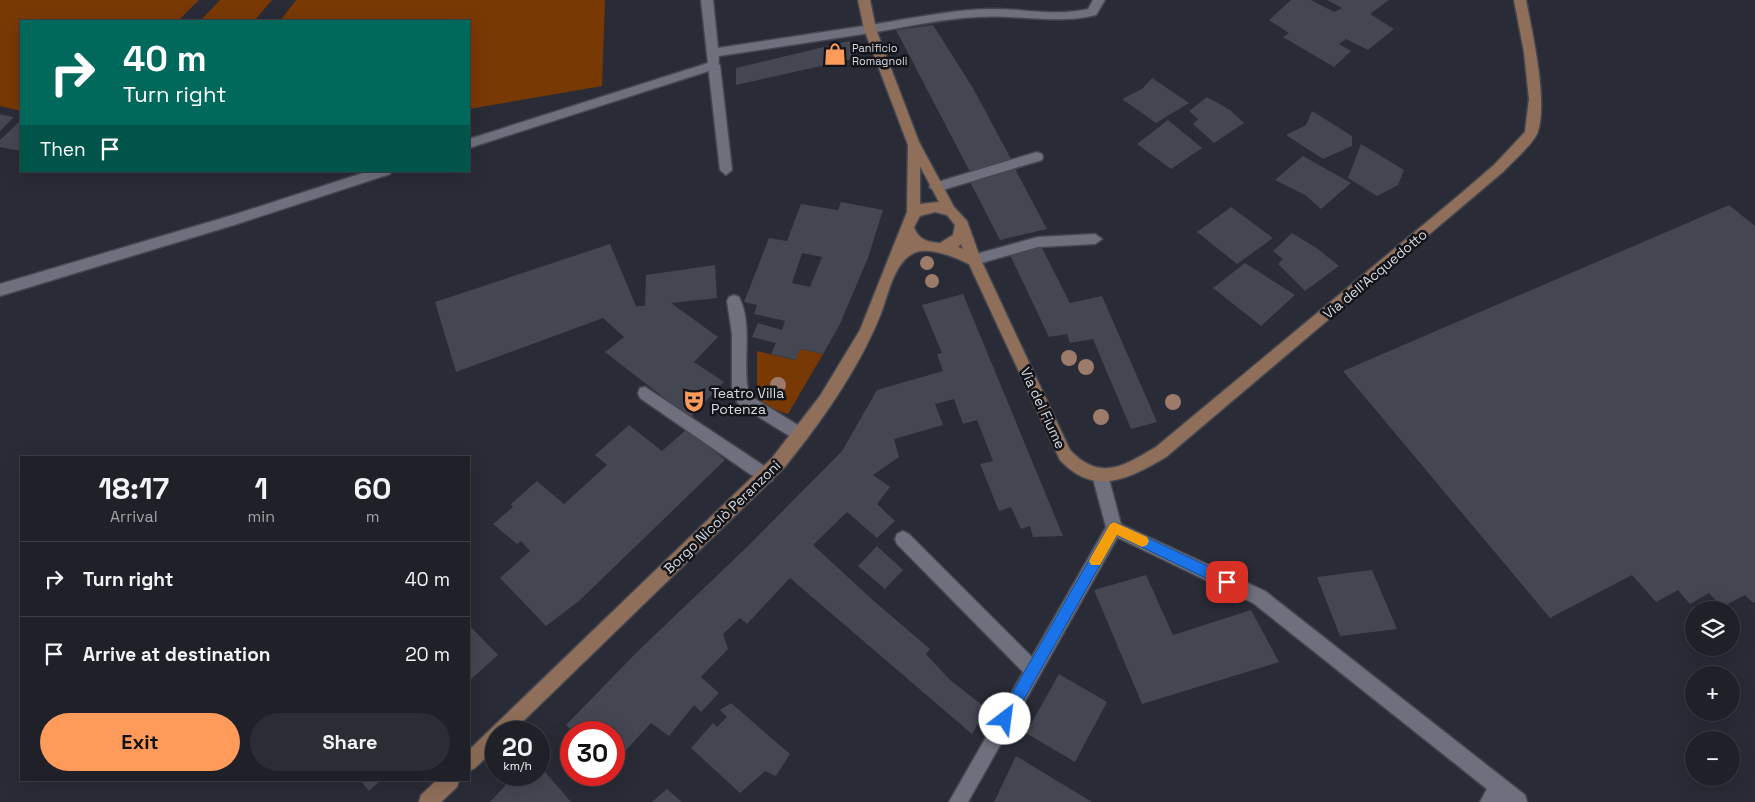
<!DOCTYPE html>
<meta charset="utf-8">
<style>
:root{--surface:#1f2028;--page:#2c2d34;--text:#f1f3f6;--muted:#a1a3a8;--line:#3c3e45;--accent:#ff9b5a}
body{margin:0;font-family:"Space Grotesk",sans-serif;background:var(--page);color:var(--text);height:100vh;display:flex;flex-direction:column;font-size:19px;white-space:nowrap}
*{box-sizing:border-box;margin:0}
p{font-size:16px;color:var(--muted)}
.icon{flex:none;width:28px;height:28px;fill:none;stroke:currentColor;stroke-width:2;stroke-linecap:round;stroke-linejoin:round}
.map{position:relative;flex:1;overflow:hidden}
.sheet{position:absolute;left:20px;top:456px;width:450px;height:325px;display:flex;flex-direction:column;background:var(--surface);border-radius:0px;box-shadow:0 5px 20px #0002,0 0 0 1px var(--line)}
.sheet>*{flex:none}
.guide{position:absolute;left:20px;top:20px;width:450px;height:152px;border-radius:0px;box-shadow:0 5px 20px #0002,0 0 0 1px var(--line);background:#00695c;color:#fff;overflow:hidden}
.fabs{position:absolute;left:1685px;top:601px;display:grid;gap:10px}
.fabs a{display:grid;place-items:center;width:55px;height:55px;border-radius:50%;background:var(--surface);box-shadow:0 5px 20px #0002,0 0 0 1px var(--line);font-size:25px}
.speed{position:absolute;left:485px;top:721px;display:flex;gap:10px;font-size:25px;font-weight:700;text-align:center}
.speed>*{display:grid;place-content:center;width:65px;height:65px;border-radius:50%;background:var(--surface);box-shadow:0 5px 20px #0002,0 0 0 1px var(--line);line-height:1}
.speed small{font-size:12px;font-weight:400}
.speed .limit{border:8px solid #d22;background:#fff;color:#111}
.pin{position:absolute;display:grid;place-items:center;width:42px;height:42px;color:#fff;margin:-21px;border-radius:10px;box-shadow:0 2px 8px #0006}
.me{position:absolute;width:55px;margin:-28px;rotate:30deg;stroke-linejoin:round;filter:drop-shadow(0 0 4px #0008)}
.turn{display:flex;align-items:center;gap:18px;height:105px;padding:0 20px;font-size:22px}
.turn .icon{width:65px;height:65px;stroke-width:2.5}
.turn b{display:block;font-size:35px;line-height:42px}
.then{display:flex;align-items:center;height:48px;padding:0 20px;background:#0003;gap:10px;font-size:19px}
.eta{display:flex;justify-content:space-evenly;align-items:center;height:85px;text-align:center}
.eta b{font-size:30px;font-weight:700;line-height:35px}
.button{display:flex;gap:10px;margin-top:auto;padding:10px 20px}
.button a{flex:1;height:58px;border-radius:30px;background:var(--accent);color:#111;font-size:20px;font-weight:700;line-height:58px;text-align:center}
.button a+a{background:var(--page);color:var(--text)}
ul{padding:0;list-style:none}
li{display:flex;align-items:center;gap:15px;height:75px;padding:0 20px;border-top:1px solid var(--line)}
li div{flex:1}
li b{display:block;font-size:19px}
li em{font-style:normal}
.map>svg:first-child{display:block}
</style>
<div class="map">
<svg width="1755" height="802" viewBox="0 0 1755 802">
<rect width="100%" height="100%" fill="#292b36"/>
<!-- green -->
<path fill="#783905" d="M0,0h199l-21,21h-157v90l-21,-5z
M220,0h52l-18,21h-54z
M296,0h309l-3,86 -133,23v-88h-189z
M800,349l23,5 -35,60 -31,-10v-53l38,9z"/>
<!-- building -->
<path fill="#444652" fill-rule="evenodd" d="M1291,0h20l23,12 8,-4 -15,-8h62l-19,14 24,15 -26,21 -22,-11 -7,5 12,7 -17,16 -51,-30 6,-4 -20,-13z
M933,25l40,63 39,73 -42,11 -74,-142z
M849,41l7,17 -120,27v-17z
M1152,78l37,25 -33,20 -34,-24 20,-10z
M1207,97l23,13 14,13 -30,20 -21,-19 5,-5 -9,-8z
M1312,111l40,25v10l-29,13 -37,-24 20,-10z
M0,114l14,3 -14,14z
M21,120v31l-21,-4v-7z
M1168,120l34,28 -31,21 -34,-25z
M1361,144l43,26 -6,15 -21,11 -29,-18z
M1303,156l48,27 -30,26 -16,-14 -30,-15z
M1015,169l32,60 -47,11 -31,-60z
M841,202l42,8 -15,48 -29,68 -16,28 -23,-5 -4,11 -25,-6 5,-11 -24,-6 6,-14 24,7 3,-9 -31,-7 3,-9 -13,-3 25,-64 18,3 14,-37 37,6zM802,253l20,4 -12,30 -18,-4z
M1729,205l26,21v376l-2,1 -8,-8 -23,12 -13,-14 -19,11 -12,-14 -22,12 -24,-27 -82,43 -207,-247z
M1231,207l42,31 -36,26 -40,-32z
M1292,233l26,16 21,17 -34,25 -27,-27 5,-5 -10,-8z
M610,244l26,62h9l1,-31 69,-10 2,33 -46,5 47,34 -24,25 30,20 -34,36 -85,-66 19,-15 -21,-19 -147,54 -21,-70z
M1041,246l29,57 32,-7 55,126 -26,7 -38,-90 -23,4 -3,-9 -18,3 -39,-82z
M1245,263l50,32 -34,31 -48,-38z
M963,294l100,242 -30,1 -3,-11 -9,3 -10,-22 -12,4 -19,-47 13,-3 -16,-41 -14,4 -9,-25 -19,5 8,21 -49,14 5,18 -26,18 17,12 -13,17 18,17 -18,17 -30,-26 -34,33 62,57 55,47 -4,5 23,25 38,30 -15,25 -182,-156 -43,46 -7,-6 -17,16 5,15 -27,28 18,16 -18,19 -7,-7 -25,31 -18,-13 -37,40v-31h-41l-7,-7 71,-73 112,-107 93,-94 35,-61 66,-19 -6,-17 5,-1 -20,-48z
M629,425l33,26 25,-22 38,31 -146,141 -33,25 -46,-48 30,-27 -9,-10 -4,3 -24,-20 20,-17 -2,-3 26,-23 27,23 43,-39 -12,-10z
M877,546l26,24 -18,19 -27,-23z
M1372,570l25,59 -57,7 -23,-59z
M1146,575l27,60 78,-25 28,52 -137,42 -48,-114z
M469,625l29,30 -29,26z
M1059,674l48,28 -32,60 -49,-29z
M731,703l59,51 -14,22 -11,-5 -25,22 -49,-45 22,-25 4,4 10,-10 -7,-7z
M1016,756l76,46h-98z
M539,765l32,37h-81l25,-27h24z
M360,780h21l-12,11z
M667,789l15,13h-30z"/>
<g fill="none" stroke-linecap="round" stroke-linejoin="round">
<defs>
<path id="lane" d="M1093,0h12l-9,15c-40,10 -78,-1 -119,2 -36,2 -71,10 -107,16l-6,-4 6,-4c39,-6 79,-15 118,-16 34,-1 66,8 100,0z
M714,61l6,4 12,105 -6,5 -6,-5 -12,-105z
M1037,152l5,2 1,3 -1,3 -106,32 -7,-5 2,-3z
M1095,234l7,5 -7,5 -57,3 -64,18 -7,-5 2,-4 69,-19z
M734,295l5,2c15,30 2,67 10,98l57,35 3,5 -3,5 -5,2 -5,-2 -58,-36 -6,-16v-54l-5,-33 2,-4z
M645,387l127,84 2,5 -2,5 -6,2 -6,-2 -120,-83 -2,-5 2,-5z
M1114,521l151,70 260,204 2,7h-47l7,-13 -234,-186 -145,-70 -2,-5 2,-5z
M903,531l6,3 130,130 3,6 -3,6 -6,3 -6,-3 -130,-132 -2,-5 2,-5z"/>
<path id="street" d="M701,0h12l5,48 152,-23 6,4 -6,4 -151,23 -1,12 -249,80v-9l239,-76z
M369,171h22l-1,3 -156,51 -234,71v-12l233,-69z
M1100,468l6,2 2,5 14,53 -2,5 -152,269h-19l157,-275 -14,-52 2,-5z"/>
<path id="secondary" d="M858,0h12l6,29 43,113 35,65 13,14 14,39 89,190c30,32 54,16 86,-3l302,-251 36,-31 31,-33 4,-33 -5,-47 -10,-52h12c6,32 23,104 11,134 -5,11 -25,28 -33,37l-338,286c-37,22 -72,40 -106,3l-91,-196c-14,-7 -41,-18 -55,-11 -21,10 -26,44 -34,63 -23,56 -59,106 -96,152l-272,264h-16v16l-21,20 -6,3v-21l303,-292 48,-62 40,-66 47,-118 1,-67 -44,-116zM920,166l19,36 -19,2zM935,212l12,3 8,10 -2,10 -13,8c-12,-1 -22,-3 -26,-16l6,-11zM961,244l2,5 -5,-2z
M437,780h22l-2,7 -16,15h-22l2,-7z"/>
</defs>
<!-- lane casing -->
<use href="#lane" stroke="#454750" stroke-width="3"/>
<!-- street casing -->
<use href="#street" stroke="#454750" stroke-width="3"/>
<!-- secondary casing -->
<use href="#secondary" stroke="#454750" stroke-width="3"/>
<!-- lane -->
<use href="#lane" fill="#6e707d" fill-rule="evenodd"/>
<!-- street -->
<use href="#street" fill="#6e707d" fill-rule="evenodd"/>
<!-- secondary -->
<use href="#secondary" fill="#8f6f59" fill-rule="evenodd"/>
</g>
<!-- trees -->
<g fill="#9c7b6b">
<circle cx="927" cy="263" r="7"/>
<circle cx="932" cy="281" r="7"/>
<circle cx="1069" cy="358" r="8"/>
<circle cx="1086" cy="367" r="8"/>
<circle cx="778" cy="385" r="8"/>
<circle cx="1173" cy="402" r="8"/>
<circle cx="1101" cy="417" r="8"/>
</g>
<!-- route -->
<path fill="#1a73e8" stroke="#114b97" d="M1114,522l117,55 2,5 -2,4 -4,2 -5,-2 -105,-51 -107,189 -5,2 -5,-2 -2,-5 2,-5 110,-190z"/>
<!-- slow -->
<path fill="#f59e0b" d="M1114,522l33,15 2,4 -2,4 -5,2 -25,-12 -17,30h-9l-2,-4 2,-4 19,-33z"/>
<!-- icons -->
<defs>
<symbol id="shop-bare" viewBox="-9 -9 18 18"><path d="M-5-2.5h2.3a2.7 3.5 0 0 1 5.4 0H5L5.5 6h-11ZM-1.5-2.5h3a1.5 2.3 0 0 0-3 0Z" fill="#ff9b5a" stroke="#131419" stroke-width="2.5" paint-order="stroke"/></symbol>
<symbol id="theatre-bare" viewBox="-9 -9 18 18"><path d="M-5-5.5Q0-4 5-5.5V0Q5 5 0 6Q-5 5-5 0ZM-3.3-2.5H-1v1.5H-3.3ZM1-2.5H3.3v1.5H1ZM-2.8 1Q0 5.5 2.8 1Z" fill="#ff9b5a" stroke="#131419" stroke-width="2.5" paint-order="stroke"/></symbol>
</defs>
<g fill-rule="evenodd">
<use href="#shop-bare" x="819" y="38" width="32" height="32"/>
<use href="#theatre-bare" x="678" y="385" width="32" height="32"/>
</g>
<g text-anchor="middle" stroke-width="5" stroke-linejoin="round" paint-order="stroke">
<!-- far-poi labels -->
<g font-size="11" fill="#d8dae1" stroke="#131419" text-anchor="start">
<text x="852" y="52">Panificio<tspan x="852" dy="13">Romagnoli</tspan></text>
</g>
<!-- street labels -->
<g font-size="14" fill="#d8dae1" stroke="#131419">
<text transform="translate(1375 274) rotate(-40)" y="5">Via dell'Acquedotto</text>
<text transform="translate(1043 408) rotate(65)" y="5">Via del Fiume</text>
<text transform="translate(722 517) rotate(-44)" y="5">Borgo Nicolò Peranzoni</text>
</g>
<!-- poi labels -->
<g font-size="14" fill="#d8dae1" stroke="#131419" text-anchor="start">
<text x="711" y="398">Teatro Villa<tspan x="711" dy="16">Potenza</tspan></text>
</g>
</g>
</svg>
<div class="fabs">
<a><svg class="icon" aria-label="layers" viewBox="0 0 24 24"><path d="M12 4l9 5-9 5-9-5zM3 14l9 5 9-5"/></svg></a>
<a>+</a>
<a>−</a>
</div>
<div class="speed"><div>20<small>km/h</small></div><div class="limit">30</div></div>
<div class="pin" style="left:1227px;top:582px;background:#d93025"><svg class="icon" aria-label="arrive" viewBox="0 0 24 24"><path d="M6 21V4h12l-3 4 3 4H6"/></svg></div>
<svg class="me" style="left:1005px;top:719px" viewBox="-20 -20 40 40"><circle r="19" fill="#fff"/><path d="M0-13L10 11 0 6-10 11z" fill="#1a73e8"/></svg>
<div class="guide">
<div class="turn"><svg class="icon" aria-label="right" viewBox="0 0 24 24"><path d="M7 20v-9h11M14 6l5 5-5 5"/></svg><div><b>40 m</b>Turn right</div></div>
<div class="then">Then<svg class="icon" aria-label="arrive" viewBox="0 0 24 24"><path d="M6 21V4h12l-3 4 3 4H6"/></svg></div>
</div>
<section class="sheet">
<div class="eta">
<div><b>18:17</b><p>Arrival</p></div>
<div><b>1</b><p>min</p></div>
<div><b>60</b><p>m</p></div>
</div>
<ul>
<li><svg class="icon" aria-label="right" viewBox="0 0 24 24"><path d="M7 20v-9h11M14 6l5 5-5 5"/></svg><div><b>Turn right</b></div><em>40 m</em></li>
<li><svg class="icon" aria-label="arrive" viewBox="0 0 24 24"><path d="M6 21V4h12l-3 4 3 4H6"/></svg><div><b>Arrive at destination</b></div><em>20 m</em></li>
</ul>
<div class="button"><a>Exit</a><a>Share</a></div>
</section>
</div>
